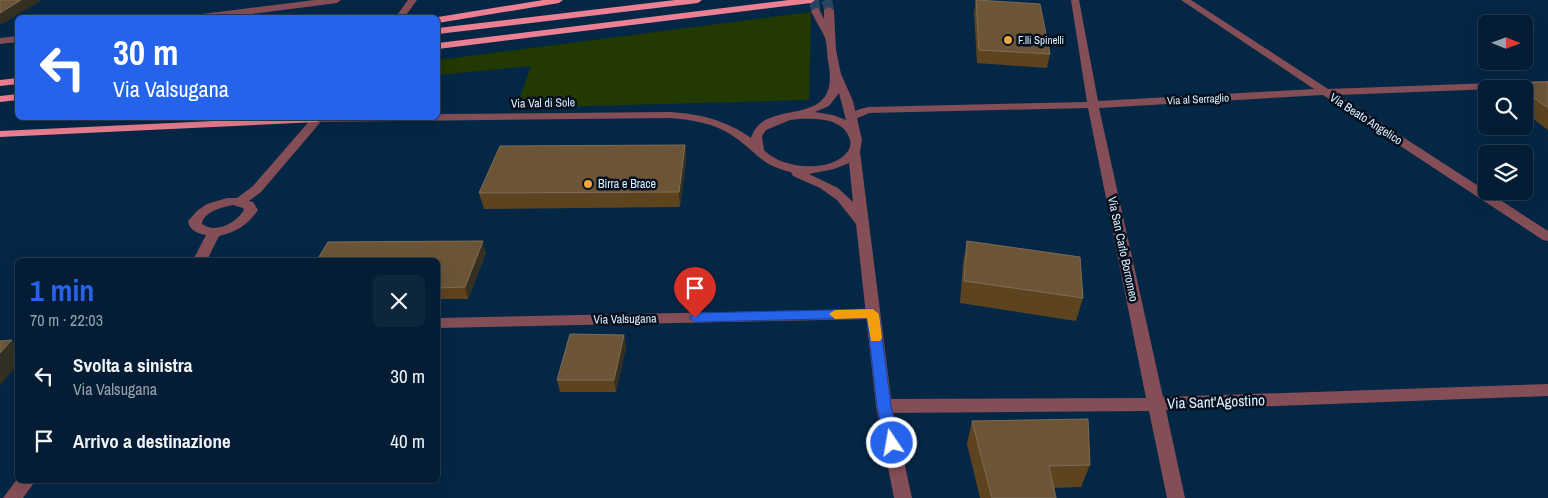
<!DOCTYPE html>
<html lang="it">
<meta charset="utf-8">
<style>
:root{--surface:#041d34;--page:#0d263c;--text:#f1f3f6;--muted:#97a2ac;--line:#253b4f;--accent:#2563eb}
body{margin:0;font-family:"Archivo Narrow",sans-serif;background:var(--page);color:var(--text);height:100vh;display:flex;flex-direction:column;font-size:19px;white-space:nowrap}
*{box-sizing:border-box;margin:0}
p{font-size:16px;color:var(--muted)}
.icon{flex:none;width:28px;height:28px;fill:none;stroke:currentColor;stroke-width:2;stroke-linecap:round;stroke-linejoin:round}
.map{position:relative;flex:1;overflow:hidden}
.drawer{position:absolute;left:15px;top:258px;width:425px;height:225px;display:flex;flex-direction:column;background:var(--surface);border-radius:8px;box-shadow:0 5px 20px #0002,0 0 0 1px var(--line)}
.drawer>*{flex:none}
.banner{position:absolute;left:15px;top:15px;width:425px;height:105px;border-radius:8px;box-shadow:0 5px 20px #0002,0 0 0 1px var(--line);background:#2563eb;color:#fff;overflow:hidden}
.needle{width:32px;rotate:91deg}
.tools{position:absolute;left:1478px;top:15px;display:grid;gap:10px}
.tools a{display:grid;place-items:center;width:55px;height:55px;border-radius:8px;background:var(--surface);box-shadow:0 5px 20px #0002,0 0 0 1px var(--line);font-size:25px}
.pin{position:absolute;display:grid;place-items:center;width:42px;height:42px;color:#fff;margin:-51px -21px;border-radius:50% 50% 50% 0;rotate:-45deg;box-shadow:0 0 5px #0007}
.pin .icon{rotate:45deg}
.me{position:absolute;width:55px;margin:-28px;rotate:348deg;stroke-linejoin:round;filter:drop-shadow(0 0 4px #0008)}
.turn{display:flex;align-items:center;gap:18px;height:105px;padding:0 15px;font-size:22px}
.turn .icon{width:65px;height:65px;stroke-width:2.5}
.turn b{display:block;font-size:35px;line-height:42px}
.round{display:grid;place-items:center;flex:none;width:52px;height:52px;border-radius:8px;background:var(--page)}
.head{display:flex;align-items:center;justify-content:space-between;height:85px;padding:0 15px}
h1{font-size:30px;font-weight:700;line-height:38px;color:var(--accent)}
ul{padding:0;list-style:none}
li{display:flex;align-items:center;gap:15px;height:65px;padding:0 15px}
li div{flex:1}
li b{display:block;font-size:19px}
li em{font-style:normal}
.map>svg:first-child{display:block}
</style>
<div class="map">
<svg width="1548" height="498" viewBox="0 0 1548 498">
<rect width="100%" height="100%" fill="#052746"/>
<!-- green -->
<path fill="#223901" d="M811,12l-2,88 -293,8 15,-42 -93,9v-15z"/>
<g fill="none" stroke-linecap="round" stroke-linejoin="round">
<!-- tertiary-tunnel -->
<path stroke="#264562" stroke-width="10" stroke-dasharray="10 5" stroke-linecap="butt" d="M814,0l2,11
M827,0l2,10"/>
<!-- trunk-tunnel -->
<path stroke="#264562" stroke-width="10" stroke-dasharray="10 5" stroke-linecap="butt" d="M825,0l3,4"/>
<!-- minor -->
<path fill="#844e56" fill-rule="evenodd" d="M315,0h26l-4,3 -117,15h-30l4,-3z
M408,0h9l-13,18h-9z
M1071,0h8l19,101 216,-12 -133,-89h10l137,89 220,-8v6l-210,8 210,136v10l-5,-1 -220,-145 -224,13 64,289 385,-13v12l-382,14 19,88h-18l-18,-87 -265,2 -6,-2 -2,-5 2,-5 6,-2 262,-1 -58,-290 -219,5 -18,8 -6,-3 12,-8 11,-3 219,-5z
M18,36v6l-18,2v-6z
M312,118h12l-63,74 -12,9 4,1 5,8c-10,15 -21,22 -39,26l-12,24h-14l13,-25c-9,-2 -16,-4 -18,-14l10,-11 9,-6 20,-6h10l16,-12zM233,205l10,3 1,2c-8,13 -28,24 -42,14 1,-12 20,-17 31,-19z
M873,309l5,1 2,4 -2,4 -5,1 -435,9v-10z
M18,478v2h18l-13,18h-20z"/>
<!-- tertiary -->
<path fill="#844e56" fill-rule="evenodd" d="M829,7l5,3 2,40 5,24 12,27 9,39 -2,12 32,254 20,92h-18l-18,-92 -20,-182 -19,-24 -17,-12 -27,-12 -2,-4c-31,-7 -34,-20 -58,-36 -19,-13 -40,-16 -63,-18l-353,4 -6,-3 127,-1v-4l232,-2c30,2 56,8 81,26 13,-44 92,-4 77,-77 -1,-7 -1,-17 -3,-23 -3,-8 -10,-18 -14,-27l5,-3 3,1 5,10v-9zM839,93l7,27 -13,-5 -18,-3 14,-6zM790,120c18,-2 51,-4 59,17 2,4 2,10 -1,14 -16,23 -67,18 -84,-1l-2,-14 4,-6zM849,163l4,39 -15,-14 -29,-14 25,-5z"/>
<!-- trunk -->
<path fill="#ec7f92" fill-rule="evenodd" d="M543,0h20l-4,3 -121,20v-6z
M675,0h27l-4,3 -260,31v-6z
M789,0h26l-4,3 -373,46v-6z
M18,78v6l-18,2v-6z
M18,94v6l-18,2v-6z
M277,118l46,1 -6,3 -317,15v-6z"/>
</g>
<!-- wall -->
<path fill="#5e431f" d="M976,0l74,54 -3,14 -70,-5 -3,-50z
M1548,82v48l-24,-18v-23h-15l3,-6z
M685,145l1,15 -6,47 -196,2 -5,-16z
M967,241l116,57 -7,23 -116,-18 3,-40z
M486,253l-18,46h-30v-39z
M624,335l2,12 -10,45h-56l-3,-12z
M972,421l118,44 -9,22 -27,1 2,10h-76l-13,-54z"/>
<!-- shaded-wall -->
<path fill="#343024" d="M21,0h21l-38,23 -4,1v-11z
M685,145l1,15 -6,47 -1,-15z
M483,241l3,12 -18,46 -3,-12z
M624,335l2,12 -10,45 -2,-12z
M12,340l6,8v17l-18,20v-32z"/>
<!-- building -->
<path fill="#6c5537" stroke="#7e6d56" d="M0,0h21l-21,13z
M976,0l64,4 10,50 -71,-4z
M1548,82v26l-24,-17v-2h-4l-8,-6z
M685,145l-6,47 -200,1 21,-47z
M483,241l-18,46 -27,1v-28h-121l11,-18z
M967,241l113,16 3,41 -119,-17z
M570,334l54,1 -10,45h-57z
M12,340l-12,13v-12z
M1088,419l2,46 -41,1 7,32h-64l-20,-77z"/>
<!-- route -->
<path fill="#2563eb" stroke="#184099" d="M873,309l6,5 12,92 8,37 -2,4 -5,2 -5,-2 -2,-4 -8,-37 -10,-88 -172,4 -6,-4 6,-5z"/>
<!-- slow -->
<path fill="#f59e0b" d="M873,309l6,5 3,24 -2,3h-9l-4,-23 -32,1 -6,-5 6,-4z"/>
<!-- markers -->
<g fill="#f1a540" stroke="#04101d" stroke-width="2">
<circle cx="1008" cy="40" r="5"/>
<circle cx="588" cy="184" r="5"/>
</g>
<g text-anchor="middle" stroke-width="5" stroke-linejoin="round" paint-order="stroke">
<!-- far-poi labels -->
<g font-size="11" fill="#dfeefe" stroke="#04101d" text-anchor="start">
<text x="1018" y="44">F.lli Spinelli</text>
</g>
<!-- far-street labels -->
<g font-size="11" fill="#dfeefe" stroke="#04101d">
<text transform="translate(1198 99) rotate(-3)" y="4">Via al Serraglio</text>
</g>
<!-- street labels -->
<g font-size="12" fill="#dfeefe" stroke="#04101d">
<text transform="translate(543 103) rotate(-1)" y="4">Via Val di Sole</text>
<text transform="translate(1366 119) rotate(33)" y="4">Via Beato Angelico</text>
<text transform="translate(1123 249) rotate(78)" y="4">Via San Carlo Borromeo</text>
<text transform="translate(625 319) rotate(-1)" y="4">Via Valsugana</text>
</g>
<!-- poi labels -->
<g font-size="12" fill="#dfeefe" stroke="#04101d" text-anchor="start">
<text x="598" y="188">Birra e Brace</text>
</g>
<!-- near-street labels -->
<g font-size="15" fill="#dfeefe" stroke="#04101d">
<text transform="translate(1216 402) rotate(-2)" y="5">Via Sant'Agostino</text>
</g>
</g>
</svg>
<div class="tools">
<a><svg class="needle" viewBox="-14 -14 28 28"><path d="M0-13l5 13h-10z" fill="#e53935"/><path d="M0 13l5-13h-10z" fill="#97a2ac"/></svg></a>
<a><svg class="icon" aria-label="search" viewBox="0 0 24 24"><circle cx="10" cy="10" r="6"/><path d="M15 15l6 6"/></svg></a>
<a><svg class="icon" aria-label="layers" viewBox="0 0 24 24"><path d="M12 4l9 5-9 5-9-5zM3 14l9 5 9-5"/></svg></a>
</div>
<div class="pin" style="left:695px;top:318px;background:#d93025"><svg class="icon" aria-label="arrive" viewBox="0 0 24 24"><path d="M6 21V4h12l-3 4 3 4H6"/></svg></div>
<svg class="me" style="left:892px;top:443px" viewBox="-20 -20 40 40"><circle r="17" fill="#2563eb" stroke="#fff" stroke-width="3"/><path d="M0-11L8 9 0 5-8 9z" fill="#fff"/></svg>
<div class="banner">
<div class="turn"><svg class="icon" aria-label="left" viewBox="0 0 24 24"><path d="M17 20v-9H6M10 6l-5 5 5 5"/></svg><div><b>30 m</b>Via Valsugana</div></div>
</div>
<section class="drawer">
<div class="head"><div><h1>1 min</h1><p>70 m · 22:03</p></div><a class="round"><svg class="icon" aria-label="close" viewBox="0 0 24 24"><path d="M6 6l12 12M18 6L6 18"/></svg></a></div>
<ul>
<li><svg class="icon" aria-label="left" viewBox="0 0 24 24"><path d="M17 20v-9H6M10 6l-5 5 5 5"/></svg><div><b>Svolta a sinistra</b><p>Via Valsugana</p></div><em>30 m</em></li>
<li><svg class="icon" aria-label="arrive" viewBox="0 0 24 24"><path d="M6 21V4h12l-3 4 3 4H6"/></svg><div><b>Arrivo a destinazione</b></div><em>40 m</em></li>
</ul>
</section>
</div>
